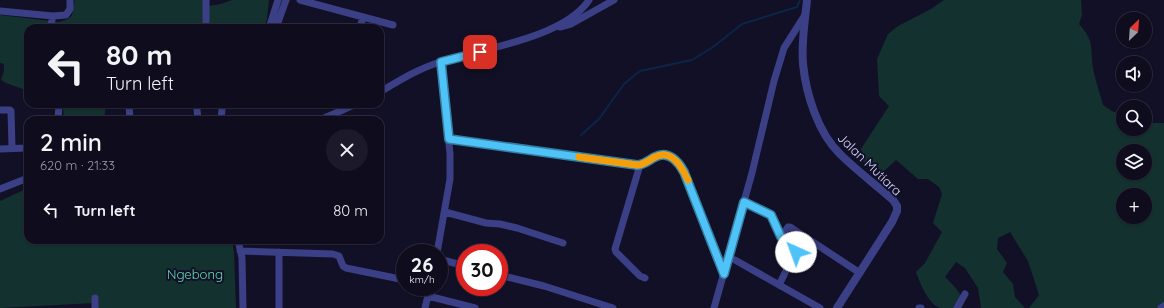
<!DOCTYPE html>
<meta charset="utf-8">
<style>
:root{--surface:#0e0c1d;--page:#1c1a2a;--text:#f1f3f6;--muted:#9b9ba4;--line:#2e2c3b}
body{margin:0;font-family:Quicksand,sans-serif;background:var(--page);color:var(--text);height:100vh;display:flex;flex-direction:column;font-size:15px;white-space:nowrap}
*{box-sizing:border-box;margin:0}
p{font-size:13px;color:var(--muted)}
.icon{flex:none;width:22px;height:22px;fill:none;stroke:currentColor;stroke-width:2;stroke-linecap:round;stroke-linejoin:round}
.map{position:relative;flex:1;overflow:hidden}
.side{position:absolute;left:24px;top:116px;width:360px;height:128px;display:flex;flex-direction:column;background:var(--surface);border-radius:12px;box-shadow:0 1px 3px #0004,0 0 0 1px var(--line)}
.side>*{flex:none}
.banner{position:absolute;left:24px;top:24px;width:360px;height:84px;border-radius:12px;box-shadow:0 1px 3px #0004,0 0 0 1px var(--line);background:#0e0c1d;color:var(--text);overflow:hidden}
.needle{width:26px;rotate:25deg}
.fabs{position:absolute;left:1116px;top:12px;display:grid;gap:8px}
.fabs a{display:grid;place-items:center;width:36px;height:36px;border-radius:50%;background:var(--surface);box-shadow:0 1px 3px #0004,0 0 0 1px var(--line);font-size:20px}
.speed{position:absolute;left:396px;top:244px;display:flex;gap:8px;font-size:20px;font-weight:700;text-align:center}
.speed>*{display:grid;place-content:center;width:52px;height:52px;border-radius:50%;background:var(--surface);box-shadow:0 1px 3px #0004,0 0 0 1px var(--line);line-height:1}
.speed small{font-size:10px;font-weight:400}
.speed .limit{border:6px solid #d22;background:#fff;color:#111}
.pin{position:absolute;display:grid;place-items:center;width:34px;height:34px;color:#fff;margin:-17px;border-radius:8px;box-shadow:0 2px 6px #0006}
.me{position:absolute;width:44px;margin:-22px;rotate:317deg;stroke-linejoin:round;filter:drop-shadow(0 0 3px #0008)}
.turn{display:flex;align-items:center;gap:14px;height:84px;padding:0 16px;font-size:18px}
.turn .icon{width:52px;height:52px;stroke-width:2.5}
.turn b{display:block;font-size:28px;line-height:34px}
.round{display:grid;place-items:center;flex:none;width:42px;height:42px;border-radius:21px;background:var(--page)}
.headline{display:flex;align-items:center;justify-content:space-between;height:68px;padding:0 16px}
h1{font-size:24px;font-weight:600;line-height:30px}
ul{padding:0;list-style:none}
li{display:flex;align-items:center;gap:12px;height:52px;padding:0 16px}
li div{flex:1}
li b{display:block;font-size:15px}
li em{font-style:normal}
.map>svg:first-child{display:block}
</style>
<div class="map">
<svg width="1164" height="308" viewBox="0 0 1164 308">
<rect width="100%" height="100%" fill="#121027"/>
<!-- green -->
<path fill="#13312e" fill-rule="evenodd" d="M75,0h129l5,6 12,-2 11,-4h37l-2,19 -3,9h-236v63l-22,-8 -5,-3 3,-9v-7l-4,-1v-48l59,7c19,-5 11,-9 16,-22z
M944,0h137l1,15 -3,9c16,18 11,22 14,44 2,12 7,25 10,37l9,6 11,4v14h22v-11c3,6 13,5 19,5v185h-135l10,-13 -11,-34 -18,-29 -12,6 -1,11 10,14 -4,9 10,12 2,13 10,11h-44l-3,-20 -13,-20 -9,-6 -11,15c8,8 21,19 17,31 -6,0 -16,0 -22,0 -12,-4 -20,-25 -24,-36l9,-9 17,-31 -9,-9 9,-29 -3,-7 -11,-8h-10l-22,-19 -17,16 -12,-10 -10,-11 32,-49 -10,-10 -2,-37 11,-25 10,-8 33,-17zM1123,151h22v22h-22zM1123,195h22v22h-22z
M63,104h43l-2,16h-40z
M28,188v52h204l2,13 2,55h-140l-1,-5 -95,5v-107z"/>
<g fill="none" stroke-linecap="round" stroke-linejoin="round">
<!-- stream -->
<path stroke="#0b2546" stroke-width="2" d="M581,135l18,-16 25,-35 16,-13 52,-11 21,-13 29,-23 55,-17 3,-7"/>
<!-- minor -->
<path stroke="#3b3f86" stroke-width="7" d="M206,0v22
M300,0l93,25
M0,11l53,5 13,-1 4,-6v-9
M560,27l11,-3 43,-24
M50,28l3,-12
M269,28l9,-28
M278,28l-1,-3 9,-25
M360,28l3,-11
M380,92c20,-12 38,-23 60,-30 41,-13 124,-24 149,-62
M129,104l1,16
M197,109l1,11
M0,110h10l1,1 1,37
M58,120l1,-16
M221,120l1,-11 2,-5
M320,120l36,-16
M449,139l188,26c7,0 12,-5 18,-8 13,-7 23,4 29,15l40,102
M0,149l28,-1
M640,165l-25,84 1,3 24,24 5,2
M0,189l28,-11
M744,202l27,13 10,22 15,14 -17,34
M445,212l41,11 14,1 17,4 46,15
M781,237l7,-10h2l70,46
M238,240l4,18 1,50
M240,251l93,3 6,2 4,10 3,2 59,12
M279,252v56
M437,253l13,-74v-25l-9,-92
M439,259l26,7
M735,260l85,48
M499,275l45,11 69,22
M428,296l47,12
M95,298v10
M425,308l5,-21
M714,308l38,-135 22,-92 10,-33 21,-33
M919,308h2
M957,308l8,-14
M1161,308l3,-2"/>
<!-- tertiary -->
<path stroke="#3b3f86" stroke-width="8" d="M807,0c-2,21 -6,43 -4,64 3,30 15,69 37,90 16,16 35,30 53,46l4,6v5l-5,11 -55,86"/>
</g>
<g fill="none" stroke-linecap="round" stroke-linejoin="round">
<defs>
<path id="route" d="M480,52l-39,10 8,77 188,26c7,0 12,-5 18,-8 13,-7 23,4 29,15l40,102 20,-72 27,13 10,22 15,15"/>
</defs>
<!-- route casing -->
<use href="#route" stroke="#337fa1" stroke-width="10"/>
<!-- route -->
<use href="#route" stroke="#4fc3f7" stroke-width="7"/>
<!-- slow -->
<path stroke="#f59e0b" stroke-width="7" d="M579,157l58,8c7,0 12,-5 18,-8 17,-9 27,11 33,23"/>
</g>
<g text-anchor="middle" stroke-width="4" stroke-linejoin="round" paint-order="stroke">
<!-- street labels -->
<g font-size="13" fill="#d8d6ff" stroke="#121027">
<text transform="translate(870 164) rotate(44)" y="5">Jalan Mutiara</text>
</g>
<!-- park labels -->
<g font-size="13" fill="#61e0b5" stroke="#121027">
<text x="195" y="279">Ngebong</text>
</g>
</g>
</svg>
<div class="fabs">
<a><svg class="needle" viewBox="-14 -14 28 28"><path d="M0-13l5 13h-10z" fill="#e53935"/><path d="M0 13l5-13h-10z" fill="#9b9ba4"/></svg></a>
<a><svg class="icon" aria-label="sound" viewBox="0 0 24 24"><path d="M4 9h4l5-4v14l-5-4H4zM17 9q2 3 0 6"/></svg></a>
<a><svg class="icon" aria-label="search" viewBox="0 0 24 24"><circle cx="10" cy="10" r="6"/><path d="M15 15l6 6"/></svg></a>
<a><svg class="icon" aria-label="layers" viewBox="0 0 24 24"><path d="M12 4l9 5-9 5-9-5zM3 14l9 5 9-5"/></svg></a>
<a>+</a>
</div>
<div class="speed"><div>26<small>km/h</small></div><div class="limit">30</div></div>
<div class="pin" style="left:480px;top:52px;background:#d93025"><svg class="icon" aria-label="arrive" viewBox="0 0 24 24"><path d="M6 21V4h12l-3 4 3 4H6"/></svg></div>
<svg class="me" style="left:796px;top:252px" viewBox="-20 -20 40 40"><circle r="19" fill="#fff"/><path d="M0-13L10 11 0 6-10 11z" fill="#4fc3f7"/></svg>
<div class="banner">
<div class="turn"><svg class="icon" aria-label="left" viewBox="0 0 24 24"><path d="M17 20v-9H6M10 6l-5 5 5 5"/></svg><div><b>80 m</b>Turn left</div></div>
</div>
<section class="side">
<div class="headline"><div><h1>2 min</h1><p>620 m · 21:33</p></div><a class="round"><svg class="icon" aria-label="close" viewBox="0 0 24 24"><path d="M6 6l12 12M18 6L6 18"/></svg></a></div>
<ul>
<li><svg class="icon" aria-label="left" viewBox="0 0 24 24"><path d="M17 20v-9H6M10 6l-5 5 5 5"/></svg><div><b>Turn left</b></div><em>80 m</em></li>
</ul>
</section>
</div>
